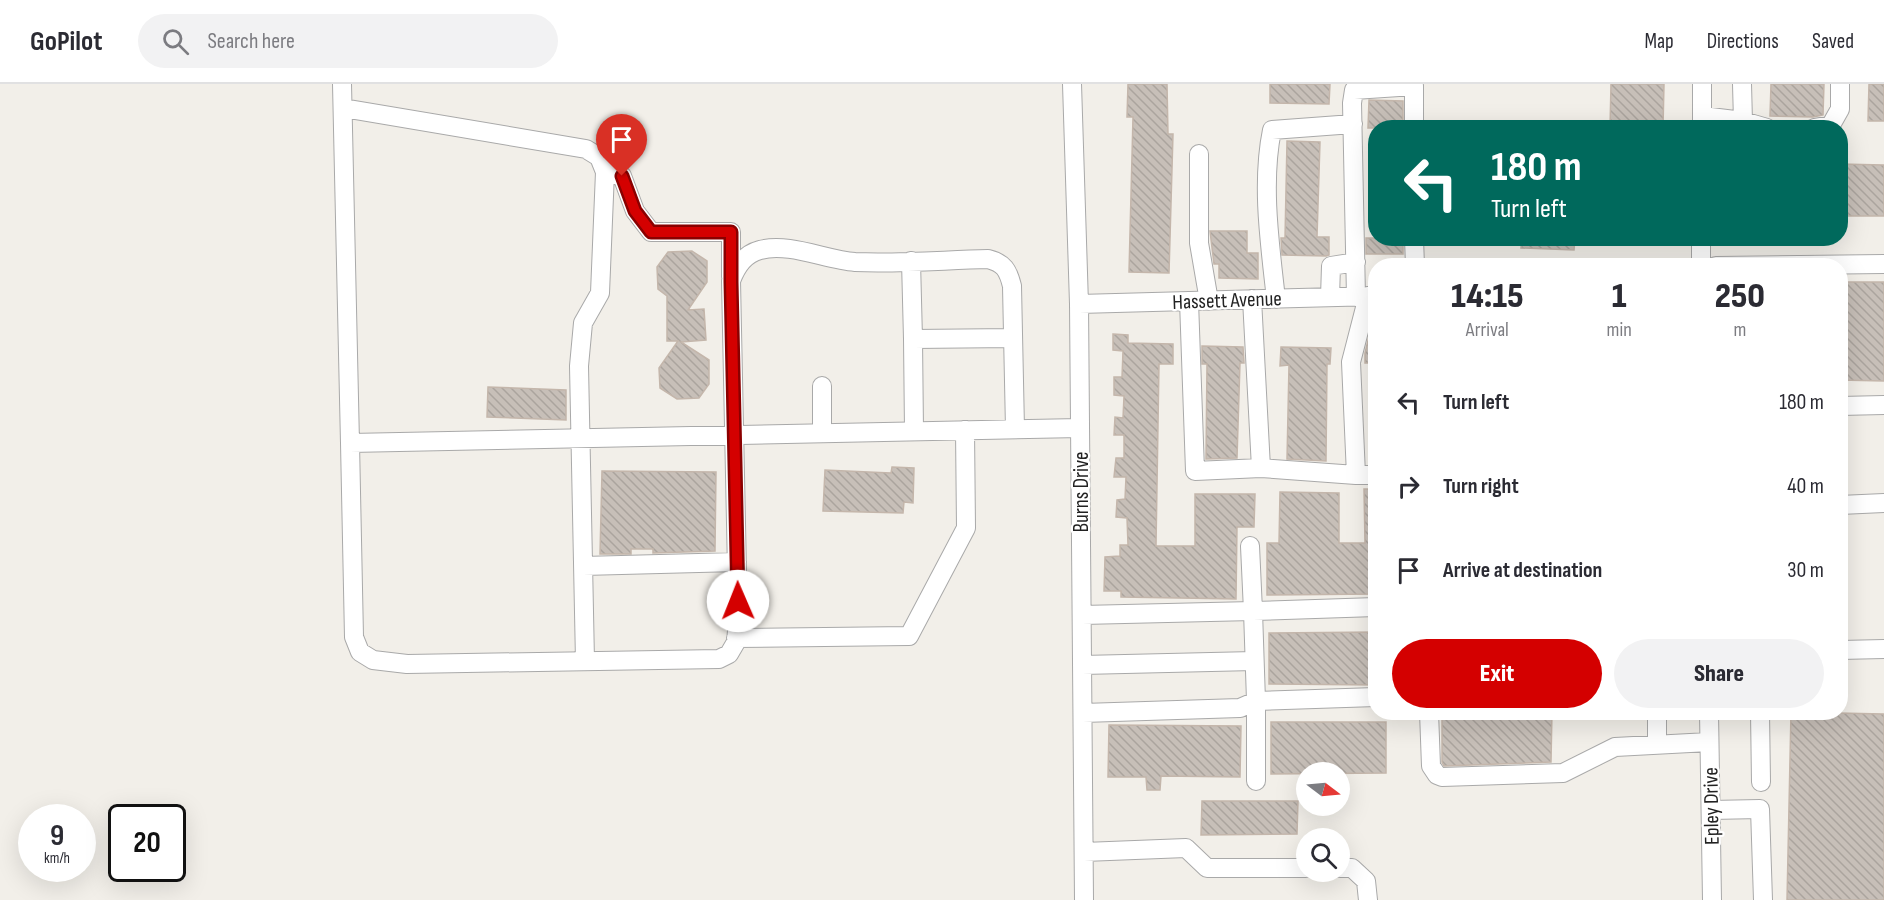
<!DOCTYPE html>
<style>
:root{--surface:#fff;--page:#f2f2f3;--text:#2b2b33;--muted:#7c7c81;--line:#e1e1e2;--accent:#d40000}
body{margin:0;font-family:"Sofia Sans Condensed",sans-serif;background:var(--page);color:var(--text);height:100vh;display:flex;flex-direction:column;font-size:22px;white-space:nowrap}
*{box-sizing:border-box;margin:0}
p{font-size:20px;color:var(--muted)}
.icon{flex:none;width:33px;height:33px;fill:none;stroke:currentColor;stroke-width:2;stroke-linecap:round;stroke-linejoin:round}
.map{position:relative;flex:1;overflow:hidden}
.sheet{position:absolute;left:1368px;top:174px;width:480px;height:462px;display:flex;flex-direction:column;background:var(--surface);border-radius:24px;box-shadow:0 6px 24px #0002}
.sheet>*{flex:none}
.hud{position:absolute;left:1368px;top:36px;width:480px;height:126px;border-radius:24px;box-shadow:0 6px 24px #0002;background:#00695c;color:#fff;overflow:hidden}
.needle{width:39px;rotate:106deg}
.buttons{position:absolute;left:1296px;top:678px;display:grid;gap:12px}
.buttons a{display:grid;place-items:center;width:54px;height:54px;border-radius:50%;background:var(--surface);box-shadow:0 6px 24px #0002;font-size:30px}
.speed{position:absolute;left:18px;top:720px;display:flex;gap:12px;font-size:30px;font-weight:700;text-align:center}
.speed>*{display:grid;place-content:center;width:78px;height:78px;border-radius:50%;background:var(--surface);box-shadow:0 6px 24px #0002;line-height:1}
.speed small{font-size:15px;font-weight:400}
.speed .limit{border:3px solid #111;border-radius:9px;background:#fff;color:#111}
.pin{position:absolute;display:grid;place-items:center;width:51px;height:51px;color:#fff;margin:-62px -26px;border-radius:50% 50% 50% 0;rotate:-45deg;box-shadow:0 0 6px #0007}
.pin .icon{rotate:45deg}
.me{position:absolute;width:66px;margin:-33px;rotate:359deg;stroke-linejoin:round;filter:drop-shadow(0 0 4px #0008)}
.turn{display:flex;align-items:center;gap:21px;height:126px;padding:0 24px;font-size:27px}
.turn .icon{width:78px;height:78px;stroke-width:2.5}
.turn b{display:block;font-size:42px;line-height:51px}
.eta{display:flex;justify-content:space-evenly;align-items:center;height:102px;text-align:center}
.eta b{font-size:36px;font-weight:800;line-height:42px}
.cta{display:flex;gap:12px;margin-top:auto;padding:12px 24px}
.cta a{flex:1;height:69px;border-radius:36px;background:var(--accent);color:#fff;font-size:24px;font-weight:800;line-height:69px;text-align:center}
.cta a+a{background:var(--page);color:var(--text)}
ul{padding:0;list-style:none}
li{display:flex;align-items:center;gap:18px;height:84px;padding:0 24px}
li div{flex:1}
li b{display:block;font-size:22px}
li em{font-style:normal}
header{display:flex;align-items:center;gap:36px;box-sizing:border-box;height:84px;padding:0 30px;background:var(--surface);border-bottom:2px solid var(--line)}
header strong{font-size:28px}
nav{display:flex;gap:33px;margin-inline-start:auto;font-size:21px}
.search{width:420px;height:54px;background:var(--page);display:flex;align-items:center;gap:15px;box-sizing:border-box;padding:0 21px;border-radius:33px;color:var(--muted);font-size:22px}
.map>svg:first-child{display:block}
</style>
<header>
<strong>GoPilot</strong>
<div class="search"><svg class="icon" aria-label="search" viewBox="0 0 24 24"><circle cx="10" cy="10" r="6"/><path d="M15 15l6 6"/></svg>Search here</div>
<nav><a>Map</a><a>Directions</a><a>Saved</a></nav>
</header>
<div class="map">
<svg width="1884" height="816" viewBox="0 0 1884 816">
<defs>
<pattern id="building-back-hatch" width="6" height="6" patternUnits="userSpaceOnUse" patternTransform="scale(1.5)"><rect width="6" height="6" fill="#c7bfb8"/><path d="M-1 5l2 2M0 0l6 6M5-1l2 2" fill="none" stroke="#aba49e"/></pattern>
</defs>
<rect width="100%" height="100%" fill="#f2efe9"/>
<!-- building -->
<path fill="url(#building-back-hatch)" stroke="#c4b6ab" stroke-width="1.5" d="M1128,0h39l1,50h5l-4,139 -40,-1 4,-155h-6z
M1270,0h60l-1,20 -59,-1z
M1611,0h53l-1,44h-53z
M1771,0h53l-1,31 -10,2 -43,-1z
M1869,0h15v37h-16z
M1369,16l34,1v27h-35z
M1287,57l33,1 -3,95h12v18l-3,1 -44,-1 -1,-17h4z
M1840,80l44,1v51h-44z
M1210,147h37v22h11v26l-39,-1v-14h-5z
M1366,154h37v16h-37z
M1522,154h53l-1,12 -53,-2z
M692,167l15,10v21l-19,28 16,-1 2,31 -25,2 28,18v24l-10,14 -22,1 -17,-11 -1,-20 19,-27h-11v-45l-9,-7 -1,-22 11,-15z
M1840,198h44v99l-44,-1z
M1372,240h4v39h-11v-10z
M1113,250l15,1v8l45,1v20h-14l-3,182h39v-52h60l-1,33h-17l-1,72 -115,-2v-6h-17l1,-34 15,-1v-11h8l-1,-27 -11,-1 1,-17 8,-1 1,-22h-12l2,-19h8v-23h-10l1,-18 8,1 1,-22 -10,-1v-18h8l1,-26 -10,-1z
M1202,262l41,1 1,16h-4l-3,95 -31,1 1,-95h-5z
M1281,263l50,1 -1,16h-3l-1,97 -39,-2 2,-94 -9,1z
M488,303l78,3v30l-79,-3z
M892,383l22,1 -1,35 -9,-1 -1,11 -80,-2 2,-41 66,3z
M602,387l114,1 -1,79 -62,2v-4h-22v5h-31z
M1364,405h12v105l-109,1v-52h12l1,-51 59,1v50h26z
M1376,548v53l-107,-1v-51z
M1442,628h110l-1,50 -107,4 -2,-4z
M1791,628l93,2v186h-97z
M1271,638h115v51l-115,1z
M1109,641l132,1 -1,51 -79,-1 -1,14h-13l-1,-13h-38z
M1202,717h96l-1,33 -96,1z"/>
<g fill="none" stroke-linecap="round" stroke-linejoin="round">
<defs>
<path id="minor" d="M342,0l8,359 730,-15
M1072,0l7,220 5,596
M343,24l243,41 13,8 6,15
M1702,32l41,5 -1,-37
M1743,37l24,7
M1702,43v-43
M1814,44l17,-3 9,-16v-25
M1199,70v89l10,58
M1414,154l1,28
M911,177l2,78
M1701,182v-28
M1716,182l168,-2
M1368,212l-17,66 5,113h20
M1330,213l1,-31 25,-4
M1356,213l-4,-194 2,-13 60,-4v42
M1252,215l9,169 95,7
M1276,215c-6,-54 -15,-115 -4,-169l81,-6
M1189,217l6,170 66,-3
M1079,220l297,-8
M1840,322l44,-1
M914,347l-1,-92 100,-1
M822,349v-47
M350,359l4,194 6,15 13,8 34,4 312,-5 10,-5 7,-12 2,-22 -7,-339c5,-14 13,-27 29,-31 29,-8 66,10 95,12 44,2 89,-2 133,-3 16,4 20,11 24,27l3,143
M1840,421l44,-2
M1250,462l3,65 123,-4
M583,482l154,-4
M1082,531l171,-4 3,90 -16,7 -157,5
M736,554l173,-2 57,-108 -1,-98
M1840,566l44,-1
M585,577l-6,-295 4,-43 17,-30 5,-121 17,4 13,35 16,21h80v45
M1082,581l172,-4
M1429,628l2,54 6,9 5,2 121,-4 52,-26 94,-5
M1657,628v32
M1709,628l3,188
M1760,628l1,70
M1256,697v-80l120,-4
M1711,726l49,-1 3,91
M1084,768l102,-4 21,20h99
M1340,784h12l14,13 2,19"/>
</defs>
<!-- minor casing -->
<use href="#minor" stroke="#a9a9a9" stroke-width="20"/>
<!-- minor -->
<use href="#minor" stroke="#fff" stroke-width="18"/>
</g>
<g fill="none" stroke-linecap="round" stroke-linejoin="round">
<defs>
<path id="route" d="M622,92l13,35 16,21h80v50l7,319"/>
</defs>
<!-- route casing -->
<use href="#route" stroke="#8a0000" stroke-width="15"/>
<!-- route -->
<use href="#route" stroke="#d40000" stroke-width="10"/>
</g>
<g text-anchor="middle" stroke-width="4.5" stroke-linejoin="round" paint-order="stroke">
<!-- street labels -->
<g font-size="21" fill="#222" stroke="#fff">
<text transform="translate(1227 216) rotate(-2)" y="7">Hassett Avenue</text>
<text transform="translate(1081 408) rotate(-90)" y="7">Burns Drive</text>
<text transform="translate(1711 722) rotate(-91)" y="7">Epley Drive</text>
</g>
</g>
</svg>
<div class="buttons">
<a><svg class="needle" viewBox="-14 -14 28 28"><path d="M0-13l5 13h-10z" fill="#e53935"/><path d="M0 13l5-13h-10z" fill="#7c7c81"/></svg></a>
<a><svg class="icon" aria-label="search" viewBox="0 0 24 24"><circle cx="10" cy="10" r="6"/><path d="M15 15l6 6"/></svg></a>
</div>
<div class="speed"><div>9<small>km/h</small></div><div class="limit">20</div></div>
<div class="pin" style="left:622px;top:92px;background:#d93025"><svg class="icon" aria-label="arrive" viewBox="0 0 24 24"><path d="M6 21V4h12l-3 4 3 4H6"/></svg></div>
<svg class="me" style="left:738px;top:517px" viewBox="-20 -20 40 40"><circle r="19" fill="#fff"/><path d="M0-13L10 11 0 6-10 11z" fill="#d40000"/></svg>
<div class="hud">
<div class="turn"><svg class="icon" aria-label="left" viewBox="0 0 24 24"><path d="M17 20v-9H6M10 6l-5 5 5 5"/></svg><div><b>180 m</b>Turn left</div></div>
</div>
<section class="sheet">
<div class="eta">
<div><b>14:15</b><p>Arrival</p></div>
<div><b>1</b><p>min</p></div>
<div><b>250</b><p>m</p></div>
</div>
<ul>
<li><svg class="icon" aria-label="left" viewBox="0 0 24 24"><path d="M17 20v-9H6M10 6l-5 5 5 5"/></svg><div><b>Turn left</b></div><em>180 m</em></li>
<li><svg class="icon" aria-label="right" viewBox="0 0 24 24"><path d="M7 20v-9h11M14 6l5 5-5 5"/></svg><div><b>Turn right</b></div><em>40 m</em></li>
<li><svg class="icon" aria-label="arrive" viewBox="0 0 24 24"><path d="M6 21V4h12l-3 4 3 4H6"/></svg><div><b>Arrive at destination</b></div><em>30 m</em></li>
</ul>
<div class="cta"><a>Exit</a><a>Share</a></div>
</section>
</div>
